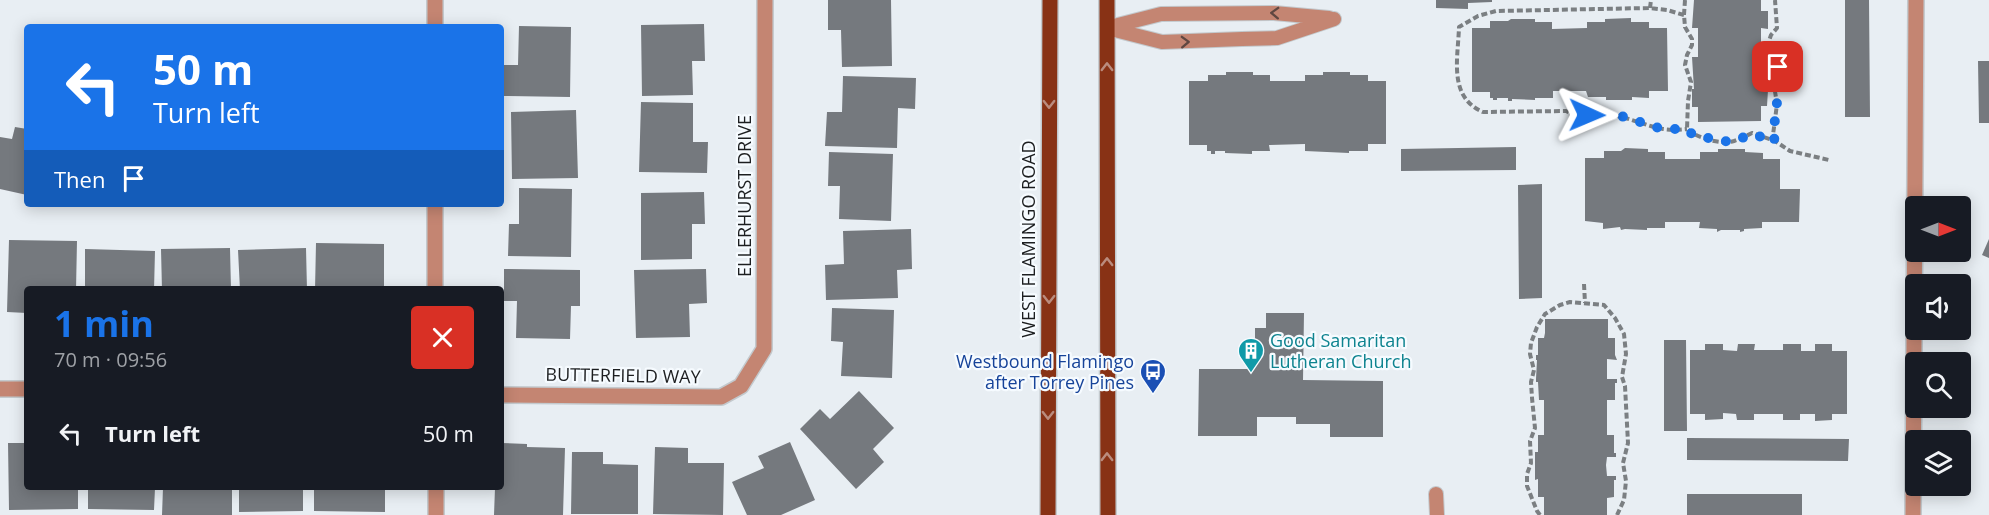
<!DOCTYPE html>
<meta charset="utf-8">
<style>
:root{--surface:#171b24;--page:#20242c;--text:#f1f3f6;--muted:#9ea1a6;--accent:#1a73e8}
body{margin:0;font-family:"Open Sans",sans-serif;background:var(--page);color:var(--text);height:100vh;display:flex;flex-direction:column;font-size:22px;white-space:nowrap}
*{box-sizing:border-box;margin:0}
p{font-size:20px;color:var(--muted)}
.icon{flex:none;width:33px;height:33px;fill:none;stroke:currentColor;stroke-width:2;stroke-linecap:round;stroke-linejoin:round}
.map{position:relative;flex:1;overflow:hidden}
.details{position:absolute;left:24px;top:286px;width:480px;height:204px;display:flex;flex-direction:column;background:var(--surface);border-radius:6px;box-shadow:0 3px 15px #0003}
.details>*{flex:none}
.guide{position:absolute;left:24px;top:24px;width:480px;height:183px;border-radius:6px;box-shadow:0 3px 15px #0003;background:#1a73e8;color:#fff;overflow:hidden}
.needle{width:39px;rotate:90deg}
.controls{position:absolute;left:1905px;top:196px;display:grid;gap:12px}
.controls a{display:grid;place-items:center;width:66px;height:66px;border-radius:6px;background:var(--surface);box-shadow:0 3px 15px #0003;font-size:30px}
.pin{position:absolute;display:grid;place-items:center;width:51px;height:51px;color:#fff;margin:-26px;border-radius:12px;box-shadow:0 3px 9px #0006}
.me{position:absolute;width:66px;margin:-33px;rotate:91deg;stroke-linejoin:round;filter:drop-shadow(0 0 4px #0008)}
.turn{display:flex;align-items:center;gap:21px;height:126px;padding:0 30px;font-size:27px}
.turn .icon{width:78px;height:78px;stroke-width:2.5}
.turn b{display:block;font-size:42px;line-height:51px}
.then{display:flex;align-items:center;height:57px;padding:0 30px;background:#0003;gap:12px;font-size:22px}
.round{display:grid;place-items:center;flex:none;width:63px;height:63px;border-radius:6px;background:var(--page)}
.headline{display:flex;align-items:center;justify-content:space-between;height:102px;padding:0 30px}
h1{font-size:36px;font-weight:700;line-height:45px;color:var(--accent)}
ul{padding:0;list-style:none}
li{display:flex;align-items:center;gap:18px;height:90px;padding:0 30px}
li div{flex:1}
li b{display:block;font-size:22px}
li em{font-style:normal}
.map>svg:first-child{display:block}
</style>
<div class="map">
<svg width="1989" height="515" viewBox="0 0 1989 515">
<rect width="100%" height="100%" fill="#e8eef3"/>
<!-- building -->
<path fill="#75797e" d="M828,0h63l1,66 -50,1 -1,-37h-13z
M1436,0h56v2l-24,1v6l-32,-1z
M1694,0h67v11h7v18l-7,-1v30h7l-1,17h-7l1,15h7l-1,16h-6v15l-63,1v-15h-6v-18h2l-2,-32h6v-29h-6z
M1845,0h24l1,117h-25z
M1631,18v4h18v6h18l1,63h-19v7l-17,-1v3h-26v-3h-18l-2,-6h-33v7h-18v2l-23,-1v2h-4v-3h-11v2h-4v-2h-3v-6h-18v-64h18v-7h18l3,-2h24v3h17v7l35,-1v-6h18v-3z
M704,24l1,37h-13l1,34 -51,1 -1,-71z
M519,26l52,1 -1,70 -67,-1 1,-31h14z
M1978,61h11v62h-10z
M1226,72h27v3h17v6h35v-6h18v-3h27v3h18v6h18v63h-18v7h-19v2l-44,-2v-7l-36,1 1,6h-18v3l-27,-1v-2h-10v3h-4v-3h-4v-6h-18v-64h19v-6h18z
M843,76l73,2 -1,31 -17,-1 -1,40 -72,-2 2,-34h15z
M641,102l52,1v39h15l-1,31 -68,-1z
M576,110l2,68 -66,1 -1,-67z
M15,127l12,2v66l-27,-6v-52l12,2z
M1516,147v23l-115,1v-22z
M1625,148l23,1v3h17v7h35v-7h18v-3h27v3l18,1v6h17v30h20l-1,33h-37v6l-18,1v2l-4,1v-2h-19l-4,2v-3l-18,-1 1,-6h-35v6h-18v2l-22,-1 -4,1 -1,-3 -17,2v-6l-18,-2v-63h19v-7h17z
M829,152l64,2 -2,67 -52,-2 1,-33h-12z
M1542,184v114l-23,1 -1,-114z
M519,188l53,1 -1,68 -63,-1 1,-32h10z
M704,192l1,32h-13v35l-51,1v-67z
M911,229l1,40 -15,1 1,28 -72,2 -1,-35 19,-1 -1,-33z
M1989,239v19l-7,-3z
M9,240l68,1 -1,49h-49v23l-20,-1z
M316,243l68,1v46h-69z
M230,248l1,42h-69l-1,-41z
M306,248l1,42h-67l-2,-40z
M85,249l70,2 -1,39h-69z
M504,269l76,1v36h-9l-1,33 -54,-1 1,-37h-13z
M706,269l1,34 -18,1 1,33 -54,1 -2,-68z
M832,308l62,2 -2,68 -51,-2 2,-34 -12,-1z
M1266,313h38l-1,67 80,1v56h-53v-13h-34v-7h-39v19h-59l1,-67h56v-41h11z
M1545,319h63v19h7v17l2,5 -10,-1v20h10v4h-2v17h-8v35h7v18h2v4h-9l-1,8 1,11h9v4h-2v17l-7,1v17h-63v-18h-6v-18l-3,1v-28h3v-17h6v-35h-5l-1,-18h-2v-3l1,-19h-1v-5h2v-17h6l1,-5z
M1664,340h22l1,91h-23z
M1705,344h18v6l14,1 1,-7h17l-1,6h29v-6h18v7h14v-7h17v7h15v63h-15v6l-17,1v-7h-15v6h-17v-6h-29v6h-17l-1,-6 -13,-1v6l-18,1v-6h-15v-64h15z
M859,391l35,37 -21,21 11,13 -28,27 -56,-60 20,-20 10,10z
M1687,438l162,1 -1,22 -161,-1z
M790,442l25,58 -34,15h-34l-15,-33 32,-14 -6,-12z
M8,443h19v45h51v21l-69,1z
M501,443l26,1v3l38,1 -2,67h-69l1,-27h6z
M655,447l33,1v15h36l-1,52 -70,-1z
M572,452h31v12l35,1v49h-67z
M88,488h67l-1,22 -66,-1z
M163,488h69v27h-70z
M239,488h64v23l-64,1z
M314,488h71v24l-71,-1z
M1687,494h115v21h-115z"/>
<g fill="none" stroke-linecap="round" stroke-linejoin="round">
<defs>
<path id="service" d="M1110,27l51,-13 113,-1 55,5
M1107,28l55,14 80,-3 35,-1 57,-19
M1436,494l1,21"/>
<path id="minor" d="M435,27v-27
M435,290v-86
M0,389h27
M501,395l220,2 20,-11 23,-37 1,-349
M436,488v27
M1913,515l3,-515"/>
<path id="primary" d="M1107,0l1,515
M1048,515l2,-515"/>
</defs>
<!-- service casing -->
<use href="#service" stroke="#c3c9cd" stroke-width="16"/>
<!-- minor casing -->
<use href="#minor" stroke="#c3c9cd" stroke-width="18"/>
<!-- primary casing -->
<use href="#primary" stroke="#c3c9cd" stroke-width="18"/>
<!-- path -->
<path stroke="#7b7f82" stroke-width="4" stroke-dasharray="6 3" stroke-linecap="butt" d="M1685,0l-1,15 1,12 7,12v6l-5,10 -2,10 6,17 -3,19 -1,28c10,9 34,16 47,12 6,-2 12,-5 18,-8l23,8 15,10 39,9
M1650,8l1,-8
M1684,15l-17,-5 -17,-2 -154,3 -18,5 -19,11c-1,32 -11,70 24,85l83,-1 14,7c28,-12 56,6 83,11 8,1 16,1 24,0
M1775,141l-2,-6 4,-31 -4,-25 5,-12 -3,-17 -7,-6 3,-9 6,-7 -2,-28
M1584,284l1,19
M1540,515l-3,-4 -10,-25v-12l4,-11 -1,-22 5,-13 -3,-30 -1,-16 3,-12 -4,-16 1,-11 6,-16 8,-13 15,-9 10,-3 34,3 11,13 9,16 2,20 -4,23 3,9 3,57 -5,20 3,18 -2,19 -7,15"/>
<!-- service -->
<use href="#service" stroke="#c48572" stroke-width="14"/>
<!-- minor -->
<use href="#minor" stroke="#c48572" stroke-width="15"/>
<!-- primary -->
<use href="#primary" stroke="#883215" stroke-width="15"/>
</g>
<!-- one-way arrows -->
<defs><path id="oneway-chevron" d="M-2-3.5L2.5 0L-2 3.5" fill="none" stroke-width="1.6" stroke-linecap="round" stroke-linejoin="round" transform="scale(1.5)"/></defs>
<g stroke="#5f4741">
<use href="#oneway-chevron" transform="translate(1275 13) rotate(-178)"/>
<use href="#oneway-chevron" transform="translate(1185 42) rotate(-2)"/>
</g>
<g stroke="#ba8c7e">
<use href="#oneway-chevron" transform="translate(1107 67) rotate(-90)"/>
<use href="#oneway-chevron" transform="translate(1049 104) rotate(90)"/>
<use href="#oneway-chevron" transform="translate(1107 262) rotate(-90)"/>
<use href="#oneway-chevron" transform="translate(1049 299) rotate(90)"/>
<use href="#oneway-chevron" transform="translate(1048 415) rotate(90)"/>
<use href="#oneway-chevron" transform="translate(1107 457) rotate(-90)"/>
</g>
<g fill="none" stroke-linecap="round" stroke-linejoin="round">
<!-- route -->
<path stroke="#1a73e8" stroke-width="10" stroke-dasharray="0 18" d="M1587,115l34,1 41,13h25l6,6 30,6 9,1 20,-8 23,7 -2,-6 4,-31 -4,-24 5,-13"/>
</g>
<!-- icons -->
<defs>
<symbol id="building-pin" viewBox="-11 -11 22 30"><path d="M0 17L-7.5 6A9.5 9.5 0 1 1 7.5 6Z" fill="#0f9aa8" stroke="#f6fbff"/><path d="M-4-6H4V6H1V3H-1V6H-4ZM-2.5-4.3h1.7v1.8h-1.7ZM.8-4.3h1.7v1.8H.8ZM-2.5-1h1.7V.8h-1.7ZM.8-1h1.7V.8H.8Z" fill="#fff"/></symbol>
<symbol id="bus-pin" viewBox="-11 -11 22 30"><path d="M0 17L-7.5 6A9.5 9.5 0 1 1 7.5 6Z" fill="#1a4fb4" stroke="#f6fbff"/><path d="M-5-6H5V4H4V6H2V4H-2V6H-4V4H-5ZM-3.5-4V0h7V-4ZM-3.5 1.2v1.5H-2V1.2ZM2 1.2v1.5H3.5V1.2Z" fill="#fff"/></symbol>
</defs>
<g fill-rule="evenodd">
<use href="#building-pin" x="1236" y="336" width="30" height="40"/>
<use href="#bus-pin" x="1138" y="357" width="30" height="40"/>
</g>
<g text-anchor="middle" stroke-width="4.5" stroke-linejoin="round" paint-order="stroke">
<!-- street labels -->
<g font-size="18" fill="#1c1e20" stroke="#f6fbff">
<text transform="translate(745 196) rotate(-90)" y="6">ELLERHURST DRIVE</text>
<text transform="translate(1029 239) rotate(-90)" y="6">WEST FLAMINGO ROAD</text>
<text transform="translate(623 376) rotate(1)" y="6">BUTTERFIELD WAY</text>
</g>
<!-- culture labels -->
<g font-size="18" fill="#0d838f" stroke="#f6fbff" text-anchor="start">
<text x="1270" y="347">Good Samaritan<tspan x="1270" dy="21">Lutheran Church</tspan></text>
</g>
<!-- transit labels -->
<g font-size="18" fill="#164399" stroke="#f6fbff" text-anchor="end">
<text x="1134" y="368">Westbound Flamingo<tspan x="1134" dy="21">after Torrey Pines</tspan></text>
</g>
</g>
</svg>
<div class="controls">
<a><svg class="needle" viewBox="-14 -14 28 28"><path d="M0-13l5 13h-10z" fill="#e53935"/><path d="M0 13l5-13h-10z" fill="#9ea1a6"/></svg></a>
<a><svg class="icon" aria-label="sound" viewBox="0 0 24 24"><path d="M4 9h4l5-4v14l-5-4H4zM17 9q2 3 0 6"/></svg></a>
<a><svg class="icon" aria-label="search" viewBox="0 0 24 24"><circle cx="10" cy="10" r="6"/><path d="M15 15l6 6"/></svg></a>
<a><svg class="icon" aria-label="layers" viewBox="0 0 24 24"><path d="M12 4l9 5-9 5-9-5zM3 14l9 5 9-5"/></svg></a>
</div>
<div class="pin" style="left:1778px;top:67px;background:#d93025"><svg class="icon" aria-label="arrive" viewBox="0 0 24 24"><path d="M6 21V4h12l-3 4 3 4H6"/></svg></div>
<svg class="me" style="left:1587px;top:115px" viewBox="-20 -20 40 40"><path d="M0-17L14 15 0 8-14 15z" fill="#1a73e8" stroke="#fff" stroke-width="4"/></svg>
<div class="guide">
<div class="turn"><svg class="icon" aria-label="left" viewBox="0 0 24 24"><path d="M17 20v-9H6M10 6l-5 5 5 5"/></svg><div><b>50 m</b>Turn left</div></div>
<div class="then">Then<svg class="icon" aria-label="arrive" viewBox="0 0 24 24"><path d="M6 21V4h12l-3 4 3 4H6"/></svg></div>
</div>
<section class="details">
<div class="headline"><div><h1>1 min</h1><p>70 m · 09:56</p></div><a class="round" style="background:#d93025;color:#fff"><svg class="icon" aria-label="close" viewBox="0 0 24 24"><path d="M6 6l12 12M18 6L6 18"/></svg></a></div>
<ul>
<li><svg class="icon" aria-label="left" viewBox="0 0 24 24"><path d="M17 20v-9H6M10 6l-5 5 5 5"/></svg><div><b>Turn left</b></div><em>50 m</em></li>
</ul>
</section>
</div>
